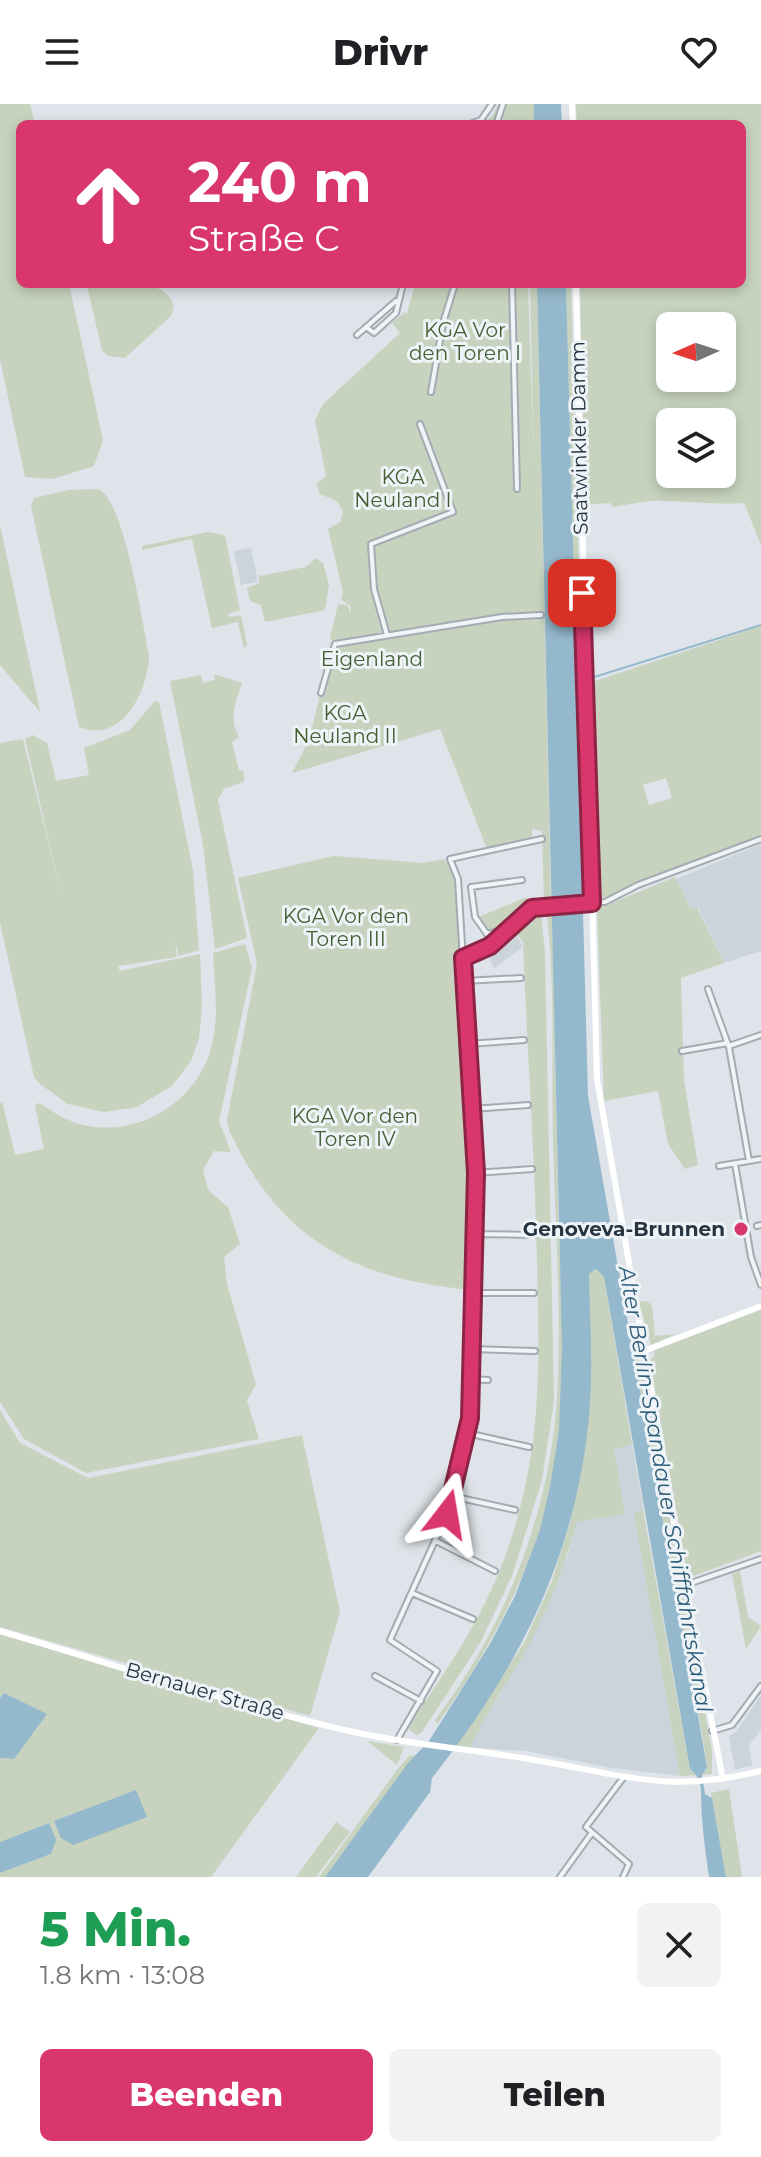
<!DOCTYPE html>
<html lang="de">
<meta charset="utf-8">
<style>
:root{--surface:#fff;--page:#f2f2f2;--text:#202124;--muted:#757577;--accent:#d9376b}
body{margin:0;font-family:Montserrat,sans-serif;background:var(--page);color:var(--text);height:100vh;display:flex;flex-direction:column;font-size:30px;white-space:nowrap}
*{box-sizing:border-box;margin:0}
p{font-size:26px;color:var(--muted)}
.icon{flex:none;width:44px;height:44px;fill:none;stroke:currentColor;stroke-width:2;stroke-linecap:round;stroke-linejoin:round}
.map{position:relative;height:1773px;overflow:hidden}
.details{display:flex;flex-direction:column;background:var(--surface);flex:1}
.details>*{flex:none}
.guide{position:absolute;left:16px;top:16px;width:730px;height:168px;border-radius:12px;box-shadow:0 4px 12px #0003;background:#d9376b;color:#fff;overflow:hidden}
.needle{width:52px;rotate:267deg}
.controls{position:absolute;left:656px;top:208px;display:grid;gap:16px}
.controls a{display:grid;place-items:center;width:80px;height:80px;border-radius:12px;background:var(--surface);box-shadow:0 4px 12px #0003;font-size:40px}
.pin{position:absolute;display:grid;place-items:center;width:68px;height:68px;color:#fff;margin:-34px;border-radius:16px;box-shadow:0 4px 12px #0006}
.me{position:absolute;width:88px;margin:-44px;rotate:14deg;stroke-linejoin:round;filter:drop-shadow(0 0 6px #0008)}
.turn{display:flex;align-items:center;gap:28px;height:168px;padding:0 40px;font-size:36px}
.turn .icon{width:104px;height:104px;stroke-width:2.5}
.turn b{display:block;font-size:56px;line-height:68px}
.round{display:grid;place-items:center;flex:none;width:84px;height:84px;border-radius:12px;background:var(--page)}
.overview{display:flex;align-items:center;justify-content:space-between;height:136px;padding:0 40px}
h1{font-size:48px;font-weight:800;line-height:60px;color:#1e9e55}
.cta{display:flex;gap:16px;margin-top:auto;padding:16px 40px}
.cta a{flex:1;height:92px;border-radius:12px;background:var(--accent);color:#fff;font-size:32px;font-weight:800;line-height:92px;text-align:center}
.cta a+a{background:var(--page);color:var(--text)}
header{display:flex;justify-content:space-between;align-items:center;height:104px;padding:0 40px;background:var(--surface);font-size:36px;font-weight:800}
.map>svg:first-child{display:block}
</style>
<header><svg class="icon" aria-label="menu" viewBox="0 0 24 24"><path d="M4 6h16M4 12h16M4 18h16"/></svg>Drivr<svg class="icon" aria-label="heart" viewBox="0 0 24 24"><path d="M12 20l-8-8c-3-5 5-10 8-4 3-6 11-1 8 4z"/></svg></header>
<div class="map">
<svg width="761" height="1773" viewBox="0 0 761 1773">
<rect width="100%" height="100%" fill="#dee4e9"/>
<!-- built -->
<path fill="#ccd4db" d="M251,444l7,34 -17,3 -7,-34z
M761,740v107l-37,12 -26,-56 -6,3 -16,-31z
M514,826l9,17 -29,21 -7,-15z
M632,1340l11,61v5l-8,2 45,264 -68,-8 -86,-17 -56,-3 13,-29 18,-26 66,-136 10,-35 37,-73z
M761,1591v35l-12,15 3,20 -17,5 -6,-34 7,-4z"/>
<!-- green -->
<path fill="#c7d3be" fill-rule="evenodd" d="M0,0h30l5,20h-15v160h49l34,156 -9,26 -41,13 -28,-2 -25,-118z
M498,0h36v20h-54l12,-7z
M576,0h185v441l-17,-42c-28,2 -54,-2 -82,-2 -17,-1 -33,4 -49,6l-3,-4 -26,2 -4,-221h162v-160h-165zM670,222h52v52h-52zM670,318h52v52h-52z
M90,180c27,0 74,-9 84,22l-3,10 -46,42 -17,-2 -6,-6 -14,-60z
M415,180h113l6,185 -4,-185h7l14,617h-7l-2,-70 -10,-2 1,13 -46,7 -47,-120 -148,44 17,-33 24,-98 -3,-4 8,-34 9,1 4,10 -1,-9 -9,-7 2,-7 -15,-63 12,-7 3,-10 -6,-11 -17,-7 -4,-10 10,-8 -11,-56 8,-16 77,-71 -8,-10 13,-11 2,2z
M566,180h5l17,616h-6z
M98,385c27,12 44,133 51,165 0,35 -26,91 -70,73l-48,-221 3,-8 35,-8z
M0,421l40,186v1l-40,-47z
M208,428l17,3 15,75 -12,4 1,3 12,-2 6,29 -3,5 -6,-27 -26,6 -20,-89 -50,11v-4z
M316,454l7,5 6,22 -4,25 -60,12 -4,-17 -11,-4 -3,-13 12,-5v-7l47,-9z
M761,522v210l-130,49 -20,12 -14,2 -8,-216zM666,674l6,20 -23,7 -6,-20z
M214,570l28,9c-6,19 -14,36 -3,54l-7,5 7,29h4l2,10 -21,8 -6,11 29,138 -32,11 -12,-104 -33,-164 31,-6 2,8 12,-3z
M155,597l4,1 34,168 6,80 -20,6 -4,-15 2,16 -59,9 2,5 80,-17 2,53 -3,31 -8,23 -19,25 -35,21 -33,5 -36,-8 -28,-20 -6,-7 -34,-155v-179l23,-4 39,159 -37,-159 8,-4 14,8 9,38 33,-6 -5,-27 46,-18z
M334,752l89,7 21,-4 7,8 5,18 5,69 12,279 -2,57c-117,-11 -192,-51 -242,-160l-2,-10 30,-156 -19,-86z
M675,773l16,32 6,-2 27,56 -43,15 3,102 14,85 -13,4 -17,-25 -10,-53 -54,10 -7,-192z
M527,793v11l-19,18 -23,5 -9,-13z
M546,804h6c2,109 5,218 7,327 3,96 13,202 -19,295 -24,70 -59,133 -103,194l-2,-4c67,-88 111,-198 121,-308 7,-90 -1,-183 -3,-273 -2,-76 3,-155 -7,-231z
M533,810h8l4,38 9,449 -12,79 -30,96 -32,67 -58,89 -5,3 -10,-7c34,-50 69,-99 92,-156 43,-107 41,-197 38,-309 -2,-107 -10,-214 -14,-321l-9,-12z
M245,840l7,24 -33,153 12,31 -17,-1 -11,19 5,20 20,17 12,37 -16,13 3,27 29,100 -9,17 12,38 -173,34 -62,-34 -24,-37v-298l2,-3 13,54 29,-6 -9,-44 4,-2c17,11 34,22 56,24 55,6 108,-33 118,-87 6,-28 1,-59 0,-87z
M596,1165l8,8 28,167 -18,6 11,64 -48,8c-14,49 -32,96 -57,139 -17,29 -36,56 -50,87l-14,-3 68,-102 28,-62 18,-58 20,-117 -1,-132z
M646,1197l6,4 3,31 21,-2 -25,11 -12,-43z
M761,1206v241l-73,27 -38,-217 5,-7 -3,-3z
M635,1223l77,424v23l-10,1 5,-8 -3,-21 -76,-418z
M0,1306l20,33 68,35 214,-43 38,177 -30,104 -310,-89z
M643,1406l47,259 7,6 -17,1 -46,-264z
M740,1467l8,46 13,9 -15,23 -14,-75z
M0,1530l319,94 -108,149h-211v-4l51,-19 -2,-31 -49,19v-84l14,1 -10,-66 -4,5z
M367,1637l37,6 -7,18z
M415,1651l-90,122h-6l78,-107 12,-14z
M729,1685l13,88h-16l-15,-84z
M336,1718l14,10 -34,45h-20z"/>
<!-- water -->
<path fill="#95b9cc" d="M534,0h27l1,20h-28z
M537,180h29l22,812 84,477h3l-2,2 34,192 -5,8 3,19 7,4 14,79h-17c-4,-29 -8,-57 -8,-85 0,-9 -4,-18 -11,-23l-86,-492 -8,-8 -7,5c1,50 5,102 -1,152 -15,138 -72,245 -156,352l-2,14 -59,81 -3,4h-43l83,-114 21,-22 61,-97 25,-48 25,-66 10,-43 9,-57 3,-82z
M4,1589l43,21 -33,45 -14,-1v-60z
M136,1686l11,27 -74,28 -12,-7 -7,-17z
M49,1719l7,17 -5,14 -51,19v-31z"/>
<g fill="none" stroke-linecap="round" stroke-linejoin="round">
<!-- stream -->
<path stroke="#95b9cc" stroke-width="2" d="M591,574l170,-53"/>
<defs>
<path id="street" d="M498,15l5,-15
M470,20l11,-4 11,-16
M512,180l5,205
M366,223l8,6 22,-20 7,-29
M357,231l39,-34
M431,288l12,-69 12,-39
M387,531l-13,-46 -3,-45 82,-32 -33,-88
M321,589l14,-49 167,-27 39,-2
M487,830l-12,-17 -4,-30 51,-7
M487,830l17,-4
M463,854l27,-12 37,-35 11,-6 67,-3 33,-17 123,-46
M464,877l57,-3
M708,885l21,58 20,114
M468,940l56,-4
M729,942l32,-11
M682,947l46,-8
M472,1005l56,-4
M735,1060l16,93 10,28
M719,1062l42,-7
M476,1069l56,-4
M757,1122l4,-1
M474,1130l60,1
M472,1189h62
M471,1245l64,2
M470,1275l18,1
M467,1329l62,14
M451,1392l64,14
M436,1437l59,30
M685,1481l76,-26
M412,1489l61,26
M375,1572l46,25
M712,1627l20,-6 29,-39
M397,1636l40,-69 -47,-31 57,-126 23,-96 6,-245 -18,-294 -8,-20 92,-20
M623,1674l-37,49 43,37 -6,13
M560,1773l31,-43"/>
</defs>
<!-- street casing -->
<use href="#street" stroke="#a3acb3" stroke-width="8"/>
<!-- street -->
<use href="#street" stroke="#f1f4f7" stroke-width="4"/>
<!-- secondary -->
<path stroke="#fff" stroke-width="6" d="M572,0l1,20
M576,180l21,795 88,506 38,194
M644,1247l117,-45
M0,1527c116,34 231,73 349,100 61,14 124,18 185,29 91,15 133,34 227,11"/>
</g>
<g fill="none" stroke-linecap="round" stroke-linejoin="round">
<defs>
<path id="route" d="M447,1410l23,-96 6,-245 -13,-215 27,-12 42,-38 60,-5 -10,-310"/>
</defs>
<!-- route casing -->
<use href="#route" stroke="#8d2446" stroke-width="20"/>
<!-- route -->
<use href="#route" stroke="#d9376b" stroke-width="14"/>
</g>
<!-- markers -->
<circle fill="#d9376b" stroke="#edf3f6" stroke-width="3" cx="741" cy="1125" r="8"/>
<g text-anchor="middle" stroke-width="6" stroke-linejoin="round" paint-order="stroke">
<!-- park labels -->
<g font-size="20" fill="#425e32" stroke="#edf3f6">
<text x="465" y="233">KGA Vor<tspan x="465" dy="23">den Toren I</tspan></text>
<text x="403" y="380">KGA<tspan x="403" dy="23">Neuland I</tspan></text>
<text x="372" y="562">Eigenland</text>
<text x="345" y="616">KGA<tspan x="345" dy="23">Neuland II</tspan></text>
<text x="346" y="819">KGA Vor den<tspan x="346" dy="23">Toren III</tspan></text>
<text x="355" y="1019">KGA Vor den<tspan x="355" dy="23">Toren IV</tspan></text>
</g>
<!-- street labels -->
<g font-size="20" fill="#263441" stroke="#edf3f6">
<text transform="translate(579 334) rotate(-91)" y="7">Saatwinkler Damm</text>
<text transform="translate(205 1587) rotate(16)" y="7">Bernauer Straße</text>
</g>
<!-- poi labels -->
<g font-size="20" font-weight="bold" fill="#263441" stroke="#edf3f6" text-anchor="end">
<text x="725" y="1132">Genoveva-Brunnen</text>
</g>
<!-- water labels -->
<g font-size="22" font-style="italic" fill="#2c5b78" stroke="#edf3f6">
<text transform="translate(666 1385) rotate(80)" y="8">Alter Berlin-Spandauer Schifffahrtskanal</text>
</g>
</g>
</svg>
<div class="controls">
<a><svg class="needle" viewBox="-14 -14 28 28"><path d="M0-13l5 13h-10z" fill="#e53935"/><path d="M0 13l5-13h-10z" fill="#757577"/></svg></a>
<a><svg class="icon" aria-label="layers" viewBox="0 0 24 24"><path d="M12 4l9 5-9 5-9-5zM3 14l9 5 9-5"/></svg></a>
</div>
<div class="pin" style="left:582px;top:489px;background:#d93025"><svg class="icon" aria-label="arrive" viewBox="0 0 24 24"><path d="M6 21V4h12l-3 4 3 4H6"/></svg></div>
<svg class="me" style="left:447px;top:1410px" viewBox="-20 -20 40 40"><path d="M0-17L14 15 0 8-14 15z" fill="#d9376b" stroke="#fff" stroke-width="4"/></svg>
<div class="guide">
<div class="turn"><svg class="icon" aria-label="ahead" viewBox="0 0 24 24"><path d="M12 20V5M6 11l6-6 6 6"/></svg><div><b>240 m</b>Straße C</div></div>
</div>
</div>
<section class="details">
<div class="overview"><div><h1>5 Min.</h1><p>1.8 km · 13:08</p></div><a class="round"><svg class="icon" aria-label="close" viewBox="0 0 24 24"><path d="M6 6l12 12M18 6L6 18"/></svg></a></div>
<div class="cta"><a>Beenden</a><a>Teilen</a></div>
</section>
